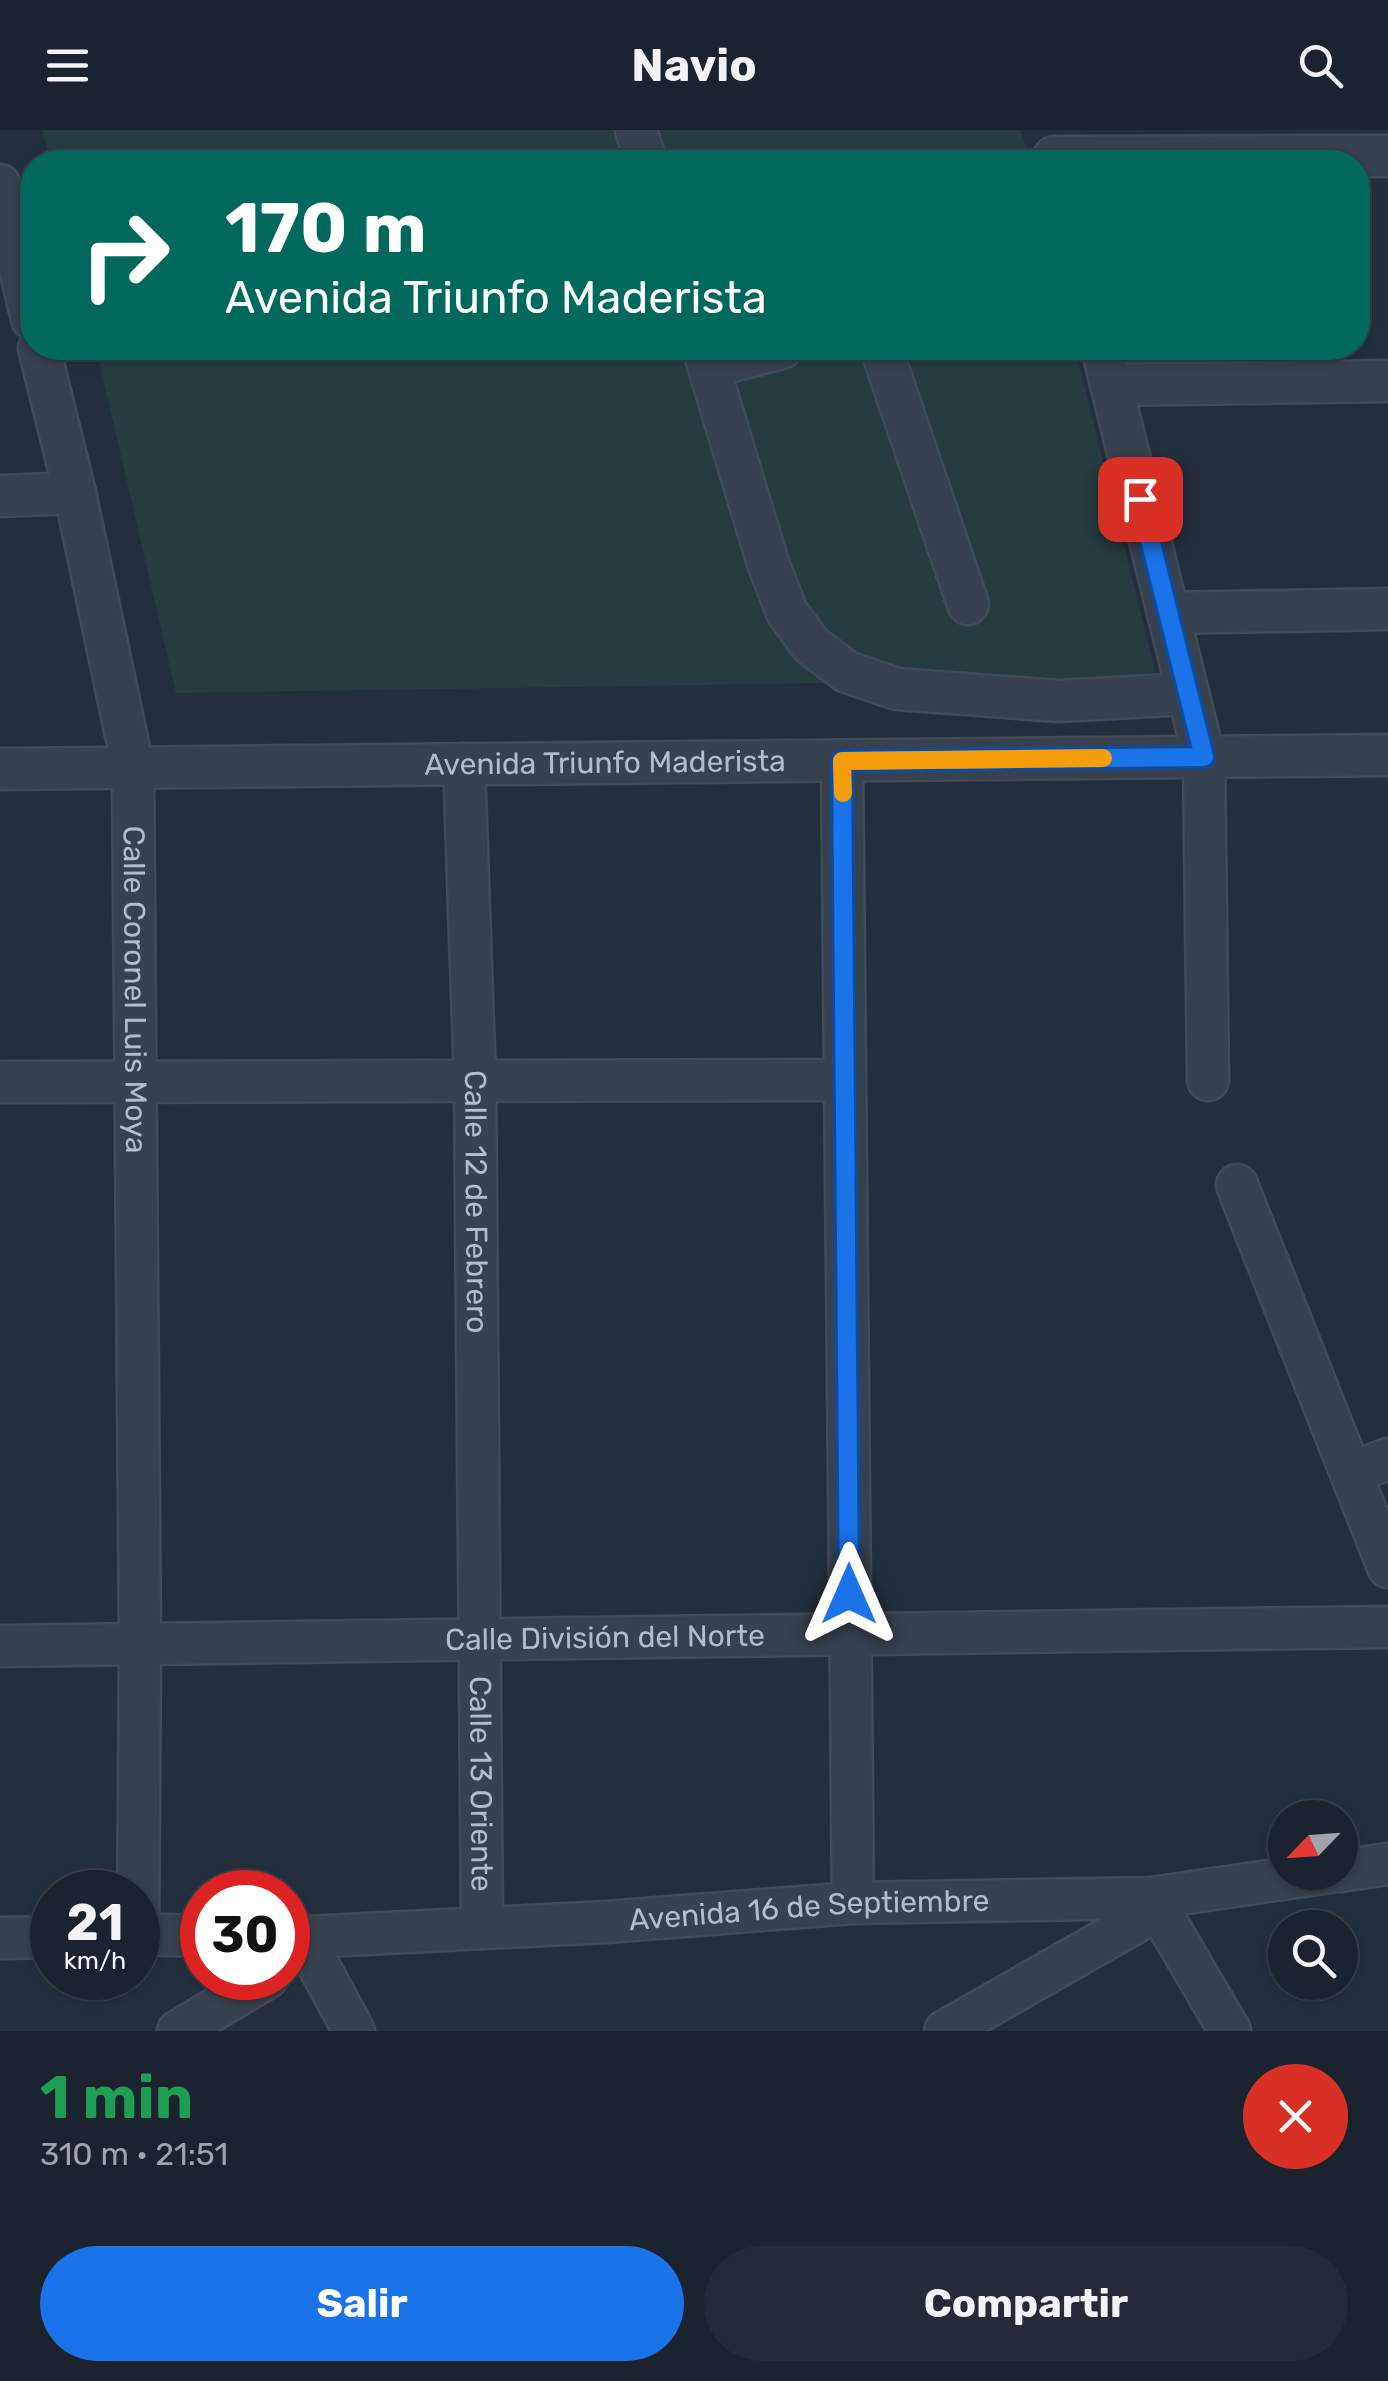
<!DOCTYPE html>
<html lang="es">
<meta charset="utf-8">
<style>
:root{--surface:#1b232e;--page:#242b36;--text:#f1f3f6;--muted:#a0a4aa;--line:#39404a;--accent:#1a73e8}
body{margin:0;font-family:Rubik,sans-serif;background:var(--page);color:var(--text);height:100vh;display:flex;flex-direction:column;font-size:38px;white-space:nowrap}
*{box-sizing:border-box;margin:0}
p{font-size:32px;color:var(--muted)}
.icon{flex:none;width:55px;height:55px;fill:none;stroke:currentColor;stroke-width:2;stroke-linecap:round;stroke-linejoin:round}
.map{position:relative;height:1901px;overflow:hidden}
.panel{display:flex;flex-direction:column;background:var(--surface);flex:1}
.panel>*{flex:none}
.hud{position:absolute;left:20px;top:20px;width:1350px;height:210px;border-radius:40px;box-shadow:0 2px 8px #0004,0 0 0 2px var(--line);background:#00695c;color:#fff;overflow:hidden}
.needle{width:65px;rotate:245deg}
.fabs{position:absolute;left:1268px;top:1670px;display:grid;gap:20px}
.fabs a{display:grid;place-items:center;width:90px;height:90px;border-radius:50%;background:var(--surface);box-shadow:0 2px 8px #0004,0 0 0 2px var(--line);font-size:50px}
.speed{position:absolute;left:30px;top:1740px;display:flex;gap:20px;font-size:50px;font-weight:700;text-align:center}
.speed>*{display:grid;place-content:center;width:130px;height:130px;border-radius:50%;background:var(--surface);box-shadow:0 2px 8px #0004,0 0 0 2px var(--line);line-height:1}
.speed small{font-size:25px;font-weight:400}
.speed .limit{border:15px solid #d22;background:#fff;color:#111}
.pin{position:absolute;display:grid;place-items:center;width:85px;height:85px;color:#fff;margin:-42px;border-radius:20px;box-shadow:0 5px 15px #0006}
.me{position:absolute;width:110px;margin:-55px;rotate:0deg;stroke-linejoin:round;filter:drop-shadow(0 0 8px #0008)}
.turn{display:flex;align-items:center;gap:35px;height:210px;padding:0 40px;font-size:45px}
.turn .icon{width:130px;height:130px;stroke-width:2.5}
.turn b{display:block;font-size:70px;line-height:85px}
.round{display:grid;place-items:center;flex:none;width:105px;height:105px;border-radius:52px;background:var(--page)}
.summary{display:flex;align-items:center;justify-content:space-between;height:170px;padding:0 40px}
h1{font-size:60px;font-weight:700;line-height:75px;color:#1e9e55}
.action{display:flex;gap:20px;margin-top:auto;padding:20px 40px}
.action a{flex:1;height:115px;border-radius:60px;background:var(--accent);color:#fff;font-size:40px;font-weight:700;line-height:115px;text-align:center}
.action a+a{background:var(--page);color:var(--text)}
header{display:flex;justify-content:space-between;align-items:center;height:130px;padding:0 40px;background:var(--surface);font-size:45px;font-weight:700}
.map>svg:first-child{display:block}
</style>
<header><svg class="icon" aria-label="menu" viewBox="0 0 24 24"><path d="M4 6h16M4 12h16M4 18h16"/></svg>Navio<svg class="icon" aria-label="search" viewBox="0 0 24 24"><circle cx="10" cy="10" r="6"/><path d="M15 15l6 6"/></svg></header>
<div class="map">
<svg width="1388" height="1901" viewBox="0 0 1388 1901">
<rect width="100%" height="100%" fill="#242f3e"/>
<!-- green -->
<path fill="#263c3f" d="M42,0h979l8,32h-978z
M96,218h979l82,330 -981,15z"/>
<g fill="none" stroke-linecap="round" stroke-linejoin="round">
<defs>
<g id="minor">
<path d="M636,0l10,32"/>
<path d="M1054,27l334,-1"/>
<path d="M0,55l32,134"/>
<path id="s1" d="M39,218l36,145 58,275 7,876 -2,290"/>
<path d="M703,218l65,215 19,49 24,33 36,27 50,17 162,12 129,-7"/>
<path d="M881,218l87,256"/>
<path d="M1102,218l102,409 4,323"/>
<path d="M709,237l73,-19"/>
<path d="M1111,255l277,-4"/>
<path d="M0,366l75,-3"/>
<path d="M1168,483l220,-4"/>
<path d="M842,631l11,1142"/>
<path id="s2" d="M464,634l11,317 7,847"/>
<path id="s3" d="M0,639l1388,-14"/>
<path d="M0,952l845,-2"/>
<path d="M1237,1055l151,382"/>
<path d="M1351,1343l37,-14"/>
<path id="s4" d="M0,1516l1388,-19"/>
<path d="M1340,1741l48,-7"/>
<path d="M1152,1768l78,133"/>
<path d="M138,1804l64,2"/>
<path d="M0,1808l52,-1"/>
<path id="s5" d="M288,1808l318,-16 247,-19 299,-5 178,-26"/>
<path d="M304,1809l50,92"/>
<path d="M178,1901l89,-53"/>
<path d="M945,1901l214,-122"/>
</g>
</defs>
<!-- minor casing -->
<use href="#minor" stroke="#414a57" stroke-width="45"/>
<!-- minor -->
<use href="#minor" stroke="#38414e" stroke-width="40"/>
</g>
<g fill="none" stroke-linecap="round" stroke-linejoin="round">
<defs>
<path id="route" d="M849,1464l-7,-833 362,-4 -64,-258"/>
</defs>
<!-- route casing -->
<use href="#route" stroke="#114b97" stroke-width="25"/>
<!-- route -->
<use href="#route" stroke="#1a73e8" stroke-width="18"/>
<!-- slow -->
<path stroke="#f59e0b" stroke-width="18" d="M843,663l-1,-32 261,-3"/>
</g>
<g text-anchor="middle" stroke-width="10" stroke-linejoin="round" paint-order="stroke">
<!-- street labels -->
<g font-size="30" fill="#b4bcc9" stroke="#1d2633">
<text dy="10" stroke="none"><textPath href="#s3" startOffset="605">Avenida Triunfo Maderista</textPath></text>
<text dy="10" stroke="none"><textPath href="#s1" startOffset="652">Calle Coronel Luis Moya</textPath></text>
<text dy="10" stroke="none"><textPath href="#s2" startOffset="438">Calle 12 de Febrero</textPath></text>
<text dy="10" stroke="none"><textPath href="#s4" startOffset="605">Calle División del Norte</textPath></text>
<text dy="10" stroke="none"><textPath href="#s2" startOffset="1020">Calle 13 Oriente</textPath></text>
<text dy="10" stroke="none"><textPath href="#s5" startOffset="522">Avenida 16 de Septiembre</textPath></text>
</g>
</g>
</svg>
<div class="fabs">
<a><svg class="needle" viewBox="-14 -14 28 28"><path d="M0-13l5 13h-10z" fill="#e53935"/><path d="M0 13l5-13h-10z" fill="#a0a4aa"/></svg></a>
<a><svg class="icon" aria-label="search" viewBox="0 0 24 24"><circle cx="10" cy="10" r="6"/><path d="M15 15l6 6"/></svg></a>
</div>
<div class="speed"><div>21<small>km/h</small></div><div class="limit">30</div></div>
<div class="pin" style="left:1140px;top:369px;background:#d93025"><svg class="icon" aria-label="arrive" viewBox="0 0 24 24"><path d="M6 21V4h12l-3 4 3 4H6"/></svg></div>
<svg class="me" style="left:849px;top:1464px" viewBox="-20 -20 40 40"><path d="M0-17L14 15 0 8-14 15z" fill="#1a73e8" stroke="#fff" stroke-width="4"/></svg>
<div class="hud">
<div class="turn"><svg class="icon" aria-label="right" viewBox="0 0 24 24"><path d="M7 20v-9h11M14 6l5 5-5 5"/></svg><div><b>170 m</b>Avenida Triunfo Maderista</div></div>
</div>
</div>
<section class="panel">
<div class="summary"><div><h1>1 min</h1><p>310 m · 21:51</p></div><a class="round" style="background:#d93025;color:#fff"><svg class="icon" aria-label="close" viewBox="0 0 24 24"><path d="M6 6l12 12M18 6L6 18"/></svg></a></div>
<div class="action"><a>Salir</a><a>Compartir</a></div>
</section>
